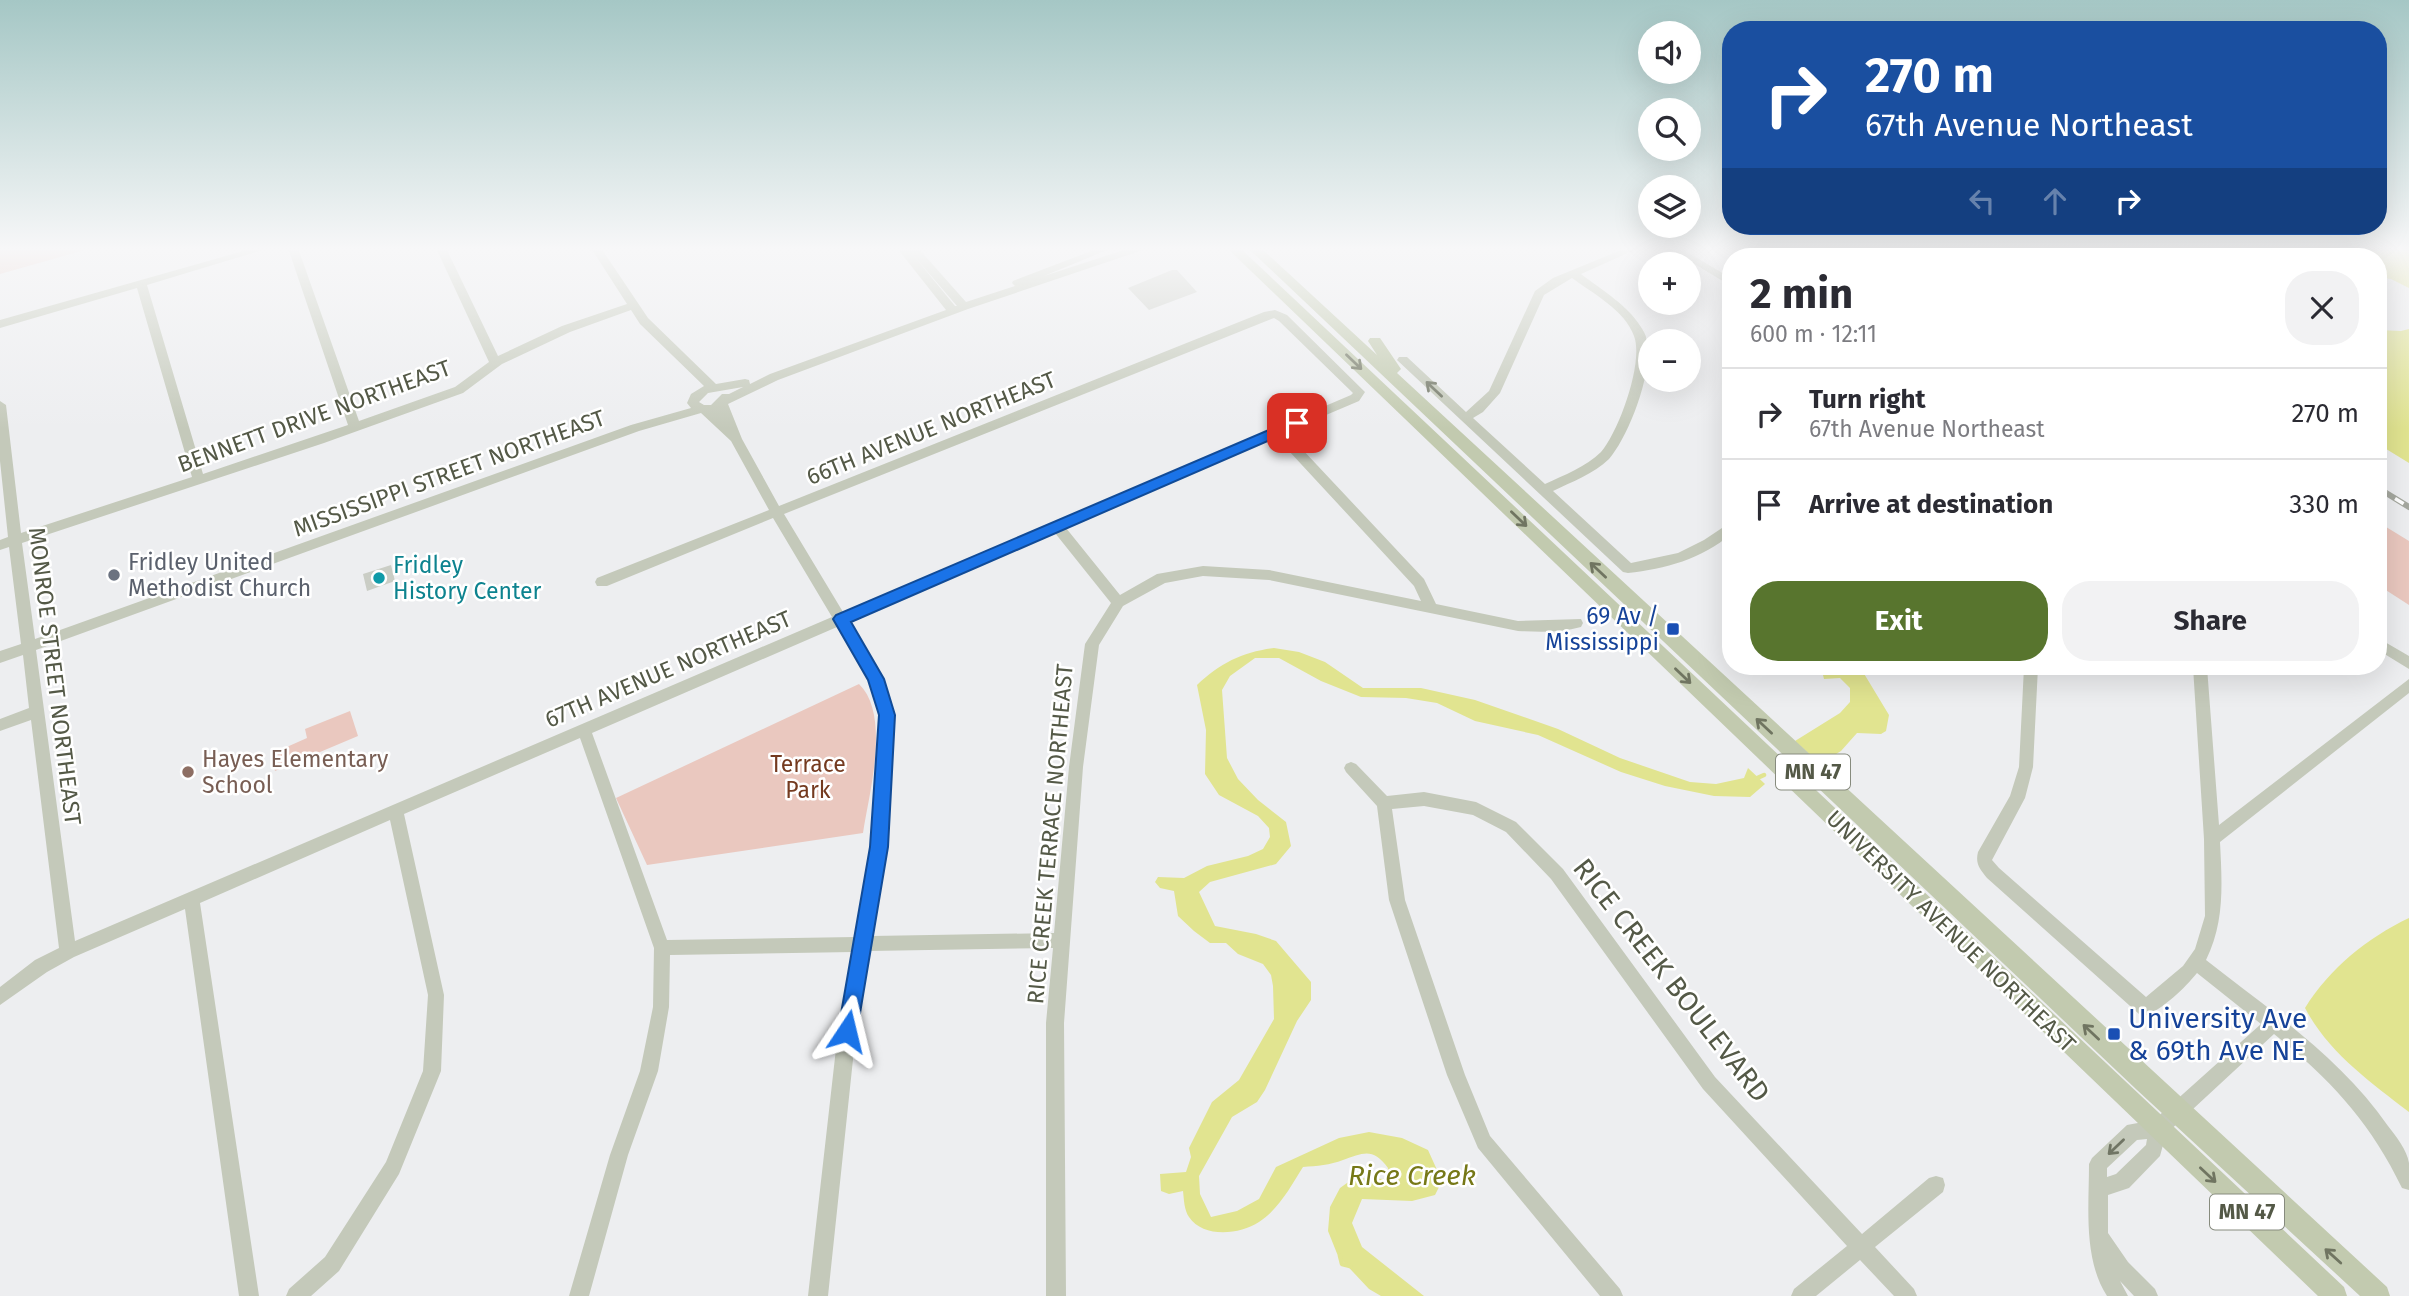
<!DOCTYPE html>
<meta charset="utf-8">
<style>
:root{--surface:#fff;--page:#f2f2f3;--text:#2b2b33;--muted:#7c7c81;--line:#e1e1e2;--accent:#58752e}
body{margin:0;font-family:"Fira Sans",sans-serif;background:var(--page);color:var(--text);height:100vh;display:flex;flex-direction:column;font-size:26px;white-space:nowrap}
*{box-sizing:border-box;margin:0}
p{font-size:23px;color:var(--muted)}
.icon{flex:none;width:38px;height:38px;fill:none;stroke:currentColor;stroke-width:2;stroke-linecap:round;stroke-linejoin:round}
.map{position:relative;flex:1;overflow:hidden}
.drawer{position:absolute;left:1722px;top:248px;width:665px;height:427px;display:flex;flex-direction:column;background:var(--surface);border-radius:28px;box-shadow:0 7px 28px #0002}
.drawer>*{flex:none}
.banner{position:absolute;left:1722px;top:21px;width:665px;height:214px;border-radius:28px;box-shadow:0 7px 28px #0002;background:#1a4fa0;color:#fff;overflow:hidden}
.buttons{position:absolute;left:1638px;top:21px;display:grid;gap:14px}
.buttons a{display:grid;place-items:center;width:63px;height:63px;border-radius:50%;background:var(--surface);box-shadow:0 7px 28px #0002;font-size:35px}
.pin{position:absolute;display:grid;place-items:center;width:60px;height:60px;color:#fff;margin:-30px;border-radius:14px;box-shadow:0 4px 10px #0006}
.me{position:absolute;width:77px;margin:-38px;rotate:10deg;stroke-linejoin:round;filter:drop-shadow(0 0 5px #0008)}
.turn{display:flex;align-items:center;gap:24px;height:147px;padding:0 28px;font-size:32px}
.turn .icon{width:91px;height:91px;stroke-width:2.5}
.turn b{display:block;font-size:49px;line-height:60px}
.lanes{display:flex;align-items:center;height:66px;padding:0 28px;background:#0003;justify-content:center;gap:35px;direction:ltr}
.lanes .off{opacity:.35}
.round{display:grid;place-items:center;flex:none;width:74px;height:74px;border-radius:28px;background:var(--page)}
.headline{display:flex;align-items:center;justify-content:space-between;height:119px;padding:0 28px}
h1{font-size:42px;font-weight:700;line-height:52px}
.action{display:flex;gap:14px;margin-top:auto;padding:14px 28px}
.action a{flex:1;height:80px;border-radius:28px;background:var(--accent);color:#fff;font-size:28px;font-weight:700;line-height:80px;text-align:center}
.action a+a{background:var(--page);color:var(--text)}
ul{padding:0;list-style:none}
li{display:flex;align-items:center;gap:21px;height:91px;padding:0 28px;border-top:2px solid var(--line)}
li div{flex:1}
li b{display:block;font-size:26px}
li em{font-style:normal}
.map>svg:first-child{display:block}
</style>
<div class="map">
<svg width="2409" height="1296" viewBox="0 0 2409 1296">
<rect width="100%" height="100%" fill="#edeef0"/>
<!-- green -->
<path fill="#eac8bf" d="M0,248h92l-92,26z
M2378,522l31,19v64l-31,-20z
M859,684c32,31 10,109 4,149l-216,32 -31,-67z
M350,711l8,25 -83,35 -4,-17 36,-16 -2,-9z"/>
<!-- water -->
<path fill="#e1e490" d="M2324,248h85v40l-18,-9 -13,-2v-20h-49z
M2409,329v134l-31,-19v-114l23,1z
M1274,648l25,4 26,10 38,26h58l54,12 83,29 62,29 70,24 26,2 28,-6 4,-10 17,16 -15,13 -36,-1 -49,-10 -44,-14 -83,-37 -63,-14 -38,-18 -31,-5 -45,-1 -40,-16 -42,-23h-24l-25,18 -8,14 5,68 11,21 20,21 28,22 5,24 -15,18 -66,18 -11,10 16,34 41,8 20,7 35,41v18l-14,21 -32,69 -8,12 -25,15 -33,59 1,18 11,23 26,-6 22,-12 17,-32 63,-29 30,-6 33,6 26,12 14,31 -7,14 -23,6 -50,-2 -10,24 10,24 62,49h-43l-12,-7 -31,-33 -10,-25 2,-24 10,-19 14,-10 33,1 1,-11c-15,-21 -25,-15 -45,-8 -13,5 -26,6 -40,7 -12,19 -24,42 -44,55 -20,13 -56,16 -70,-5 -5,-7 -5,-18 -6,-26l-14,3 -8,-3 -1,-17 26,-2 5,-15 -2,-9 23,-46 27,-22 35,-61 -1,-33 -2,-11 -8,-11 -25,-10 -12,-11h-16l-16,-12 -16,-15 -4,-25 -14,-3 -5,-6 3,-5 26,1 23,-12 41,-10 15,-7 7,-12 -1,-9 -11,-12 -39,-21 -14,-21 1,-44 -9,-45c23,-22 46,-33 77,-37z
M1821,667h39l29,48 -3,16 -5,3 -24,-1 -16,18 -21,13 -25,-23 45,-28 10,-11v-14l-10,-10 -16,1z
M2409,918v194c-39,-30 -81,-60 -104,-104 25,-40 62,-70 104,-90z"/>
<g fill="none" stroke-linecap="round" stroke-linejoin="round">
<!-- stream -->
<path stroke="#e1e490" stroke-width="4.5" d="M1755,779l9,-4
M1340,1256l2,8 8,2"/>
</g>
<!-- building -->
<path fill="#cacdc5" d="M1172,270h5l20,22 -48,18 -21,-22z
M391,565l4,16 -28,10 -4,-17z"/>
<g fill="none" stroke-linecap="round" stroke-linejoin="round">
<!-- minor -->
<path fill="#c4c9ba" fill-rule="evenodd" d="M254,248h15l-122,37 56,189 145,-49 -60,-177h10l61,173 96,-34 34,-25 -53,-114h10l52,108 64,-30 65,-22 -36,-56h10l47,70 68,66 29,-5 4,1 1,4 20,-10 176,-64 -49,-62h21l48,54 49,-16 -3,-3 1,-2 86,-33h13l-68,28 86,-28h14l-1,2 -175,59 -190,71 -50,24 14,35 37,67 485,-194 11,-2 12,5 78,77 -6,9 -73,31 138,147 12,25 82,17 63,-2 2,4 -2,4c-21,6 -42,5 -63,4l-249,-51 -66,-4 -38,7 -42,23 -24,39 -16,122 -19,256 2,273h-20v-273l7,-75 -184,3 -13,80 -28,265h-20l30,-265 15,-79 -183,3 -1,52 -11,64 -30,84 -39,141h-20l41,-141 30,-84 13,-64 1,-59 -74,-210 -176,76 40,181 -3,76 -42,103 -60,97 -28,25h-25l3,-7 36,-32 61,-95 37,-91 5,-76 -38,-175 -190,83 59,393h-20l-54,-387 -111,48 -27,15 -47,33v-18l35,-27 24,-12 -28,-228 -31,11v-12l29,-11 -6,-53 -23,8v-12l21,-7 -12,-97 -9,3v-10l8,-3 -8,-76v-60l6,4 15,128 171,-56 -55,-189 -137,40v-8zM914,256l43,50h-2zM631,310l9,14 64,62 -13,8 -4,9 4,5 -60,17 -596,214 -13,-96 302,-100 139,-50 39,-29 68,-32zM1274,318l5,3 74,72 -2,2 -508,217 -59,-98zM743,387l-14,7h-7l-11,11h-7l-5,-3 9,-9zM701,413l30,28 38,69 -172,68 -2,4 2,4h10l166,-68 59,99 -757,324 -39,-291 603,-219zM1276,437l138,149 7,15 -152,-31 -66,-4 -46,8 -37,21 -54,-67zM1055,533l56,70 -26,41 -16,123 -15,166 -182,3 15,-89 7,-132 -11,-36 -34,-57zM837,627l32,53 11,35 -9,132 -16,90 -188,3 -75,-207z
M1626,248h13l-58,26c22,17 49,32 63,58 15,28 -15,105 -35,127 -15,15 -38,23 -56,32l78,72 47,-10 26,-13 27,-18v12c-29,25 -66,35 -103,39l-5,-1 -226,-212 2,-3h8l59,55 23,-21 46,-100 18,-13zM1572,278c20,15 53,32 62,58 10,26 -15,95 -33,116 -15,15 -37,23 -56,32l-72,-66 10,-6 17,-19 44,-98z
M1668,248h12l51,30v8z
M1818,248h12l12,9h-12z
M2114,248h12l14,9h-12z
M2263,248h11l8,9h-11z
M2378,638l31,18v13l-31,-19z
M2024,667h14l-5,100 -8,31 -33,62 7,8 147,129 37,-31 12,-17 10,-33 -1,-77 -11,-172h14l12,158 190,-146v14l-189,149c2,41 5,80 -14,118 65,51 135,98 182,166 8,10 19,24 21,37 0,9 0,19 0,27l-7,-2c-32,-66 -71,-108 -128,-154l-108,100 -6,22 -31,32 -21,7v38l20,29 27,27 3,7h-24l-14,-15 8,15h-21c-24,-37 -18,-89 -18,-132l3,-6 35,-33 27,-5 107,-96 -64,-51c-13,16 -33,35 -52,43l-6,-2 -152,-136c-7,-9 -12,-14 -9,-26l32,-56 9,-29zM2147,1139l-1,6 -30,29 -9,3v-9l30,-28z
M1351,762l5,2 31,32 37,-4 52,10 40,20 47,47 152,208 147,157 67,-56 7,-2 7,2 2,7 -2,7 -68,55 39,42 3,7h-23l-34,-36 -44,36h-25l3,-7 53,-43 -144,-157 -152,-210 -45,-47 -33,-17 -49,-9 -32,3 13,91 60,175 25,61 130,153 3,7h-23l-122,-148 -31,-73 -58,-175 -12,-94 -31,-34 -2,-4 2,-4z"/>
<!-- major -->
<path fill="#c2caaf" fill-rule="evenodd" d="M1227,248h13l1104,1039 3,9h-29z
M1248,248h13l116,107 -9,-14 2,-3h10l21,31 -4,4 990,914 3,9h-30l-223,-206z"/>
<defs>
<path id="rail" d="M2022,248l15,9
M2378,488l31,19"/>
</defs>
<!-- rail casing -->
<use href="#rail" stroke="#a5a89f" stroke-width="6"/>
<!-- rail -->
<use href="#rail" stroke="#fff" stroke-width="3.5" stroke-dasharray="10" stroke-linecap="butt"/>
</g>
<!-- one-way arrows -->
<defs><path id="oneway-shaft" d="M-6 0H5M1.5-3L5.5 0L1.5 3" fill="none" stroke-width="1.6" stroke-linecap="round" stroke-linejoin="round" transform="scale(1.75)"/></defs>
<g stroke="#707561">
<use href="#oneway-shaft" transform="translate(1354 362) rotate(44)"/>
<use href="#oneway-shaft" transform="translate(1519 519) rotate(44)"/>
<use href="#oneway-shaft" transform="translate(1598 570) rotate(-137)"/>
<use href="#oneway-shaft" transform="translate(1683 676) rotate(44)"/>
<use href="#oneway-shaft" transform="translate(1764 726) rotate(-137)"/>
<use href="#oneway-shaft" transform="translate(2091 1032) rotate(-137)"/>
<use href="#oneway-shaft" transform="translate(2208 1175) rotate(43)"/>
<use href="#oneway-shaft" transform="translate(2333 1256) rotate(-138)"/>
</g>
<g stroke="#707564">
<use href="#oneway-shaft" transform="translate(1434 389) rotate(-137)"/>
<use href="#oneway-shaft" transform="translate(2116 1147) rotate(136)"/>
</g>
<!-- sky -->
<linearGradient id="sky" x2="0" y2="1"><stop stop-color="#a5c7c5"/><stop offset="0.58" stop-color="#f7f7f8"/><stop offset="1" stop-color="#f7f7f8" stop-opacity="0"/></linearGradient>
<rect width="2409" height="429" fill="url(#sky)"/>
<!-- route -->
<path fill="#1a73e8" stroke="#114b97" stroke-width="2" d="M1297,418l7,5 -2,3 -451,196 33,57 11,36 -7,132 -31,184 -3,7 -7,3 -7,-3 -2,-7 32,-184 9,-132 -11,-35 -35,-61 3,-4z"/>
<!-- markers -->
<circle fill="#6b7280" stroke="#fff" stroke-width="2.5" cx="114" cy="575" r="7"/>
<circle fill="#0f9aa8" stroke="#fff" stroke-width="2.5" cx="379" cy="578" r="7"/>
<g fill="#1a4fb4" stroke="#fff" stroke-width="2.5">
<rect x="1666" y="622" width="14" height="14" rx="3.5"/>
<rect x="2107" y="1027" width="14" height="14" rx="3.5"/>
</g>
<circle fill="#8d6e63" stroke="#fff" stroke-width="2.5" cx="188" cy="772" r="7"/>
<g text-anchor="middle" stroke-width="5" stroke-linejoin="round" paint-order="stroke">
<!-- shield labels -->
<g fill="#fff" stroke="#878b7e" stroke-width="2">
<rect x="1776" y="754.5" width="74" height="35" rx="5"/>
<rect x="2210" y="1194.5" width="74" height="35" rx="5"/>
</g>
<g font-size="21" font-weight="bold" fill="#545947">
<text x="1813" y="779">MN 47</text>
<text x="2247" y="1219">MN 47</text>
</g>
<!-- street labels -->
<g font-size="23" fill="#545947" stroke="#fff">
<text transform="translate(314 416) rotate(-20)" y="8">BENNETT DRIVE NORTHEAST</text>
<text transform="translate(931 428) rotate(-22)" y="8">66TH AVENUE NORTHEAST</text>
<text transform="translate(449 473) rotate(-20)" y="8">MISSISSIPPI STREET NORTHEAST</text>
<text transform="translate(668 669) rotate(-23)" y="8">67TH AVENUE NORTHEAST</text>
<text transform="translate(55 676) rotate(83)" y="8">MONROE STREET NORTHEAST</text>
<text transform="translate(1050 834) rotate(-85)" y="8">RICE CREEK TERRACE NORTHEAST</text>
<text transform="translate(1951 931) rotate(44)" y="8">UNIVERSITY AVENUE NORTHEAST</text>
</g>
<!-- worship labels -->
<g font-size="23" fill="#5b616d" stroke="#fff" text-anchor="start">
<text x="128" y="570">Fridley United<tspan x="128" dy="26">Methodist Church</tspan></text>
</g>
<!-- culture labels -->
<g font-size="23" fill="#0d838f" stroke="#fff" text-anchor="start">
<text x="393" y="573">Fridley<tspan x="393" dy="26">History Center</tspan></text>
</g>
<!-- transit labels -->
<g font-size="23" fill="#164399" stroke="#fff" text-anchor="end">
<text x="1659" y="624">69 Av /<tspan x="1659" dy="26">Mississippi</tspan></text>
</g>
<!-- education labels -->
<g font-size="23" fill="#785e54" stroke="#fff" text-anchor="start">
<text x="202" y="767">Hayes Elementary<tspan x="202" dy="26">School</tspan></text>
</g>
<!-- park labels -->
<g font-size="23" fill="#743a1f" stroke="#fff">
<text x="808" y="772">Terrace<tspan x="808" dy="26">Park</tspan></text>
</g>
<!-- near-street labels -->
<g font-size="28" fill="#545947" stroke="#fff">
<text transform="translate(1672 980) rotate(52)" y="10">RICE CREEK BOULEVARD</text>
</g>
<!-- near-transit labels -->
<g font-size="28" fill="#164399" stroke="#fff" text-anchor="start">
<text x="2128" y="1028">University Ave<tspan x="2128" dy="32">&amp; 69th Ave NE</tspan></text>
</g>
<!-- near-water labels -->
<g font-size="28" font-style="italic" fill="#767817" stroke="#fff">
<text x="1412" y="1185">Rice Creek</text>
</g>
</g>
</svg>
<div class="buttons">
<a><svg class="icon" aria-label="sound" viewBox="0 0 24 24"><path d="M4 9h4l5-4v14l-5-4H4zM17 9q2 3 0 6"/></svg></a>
<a><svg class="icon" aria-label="search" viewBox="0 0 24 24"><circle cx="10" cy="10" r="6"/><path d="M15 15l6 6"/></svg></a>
<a><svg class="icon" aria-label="layers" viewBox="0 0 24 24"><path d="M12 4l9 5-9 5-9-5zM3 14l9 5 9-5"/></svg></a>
<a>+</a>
<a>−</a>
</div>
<div class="pin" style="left:1297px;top:423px;background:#d93025"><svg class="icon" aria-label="arrive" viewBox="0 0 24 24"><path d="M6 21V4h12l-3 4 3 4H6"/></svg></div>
<svg class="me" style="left:847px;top:1031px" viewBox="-20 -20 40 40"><path d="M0-17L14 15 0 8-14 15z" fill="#1a73e8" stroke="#fff" stroke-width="4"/></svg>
<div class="banner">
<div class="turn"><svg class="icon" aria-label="right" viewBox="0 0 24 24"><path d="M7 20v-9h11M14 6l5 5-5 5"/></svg><div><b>270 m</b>67th Avenue Northeast</div></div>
<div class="lanes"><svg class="icon off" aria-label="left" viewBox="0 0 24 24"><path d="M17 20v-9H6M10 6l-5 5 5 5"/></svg><svg class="icon off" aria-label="ahead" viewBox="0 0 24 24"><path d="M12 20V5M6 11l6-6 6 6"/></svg><svg class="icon" aria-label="right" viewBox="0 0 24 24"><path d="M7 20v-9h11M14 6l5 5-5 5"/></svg></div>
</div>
<section class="drawer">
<div class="headline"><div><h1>2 min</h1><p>600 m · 12:11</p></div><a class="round"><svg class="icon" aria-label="close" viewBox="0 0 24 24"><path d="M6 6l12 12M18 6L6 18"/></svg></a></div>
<ul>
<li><svg class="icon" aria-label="right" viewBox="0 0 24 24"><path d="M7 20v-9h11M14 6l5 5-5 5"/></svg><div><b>Turn right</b><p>67th Avenue Northeast</p></div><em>270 m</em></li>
<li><svg class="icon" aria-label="arrive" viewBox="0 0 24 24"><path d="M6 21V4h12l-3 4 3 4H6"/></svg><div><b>Arrive at destination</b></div><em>330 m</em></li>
</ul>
<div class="action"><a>Exit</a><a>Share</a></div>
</section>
</div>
